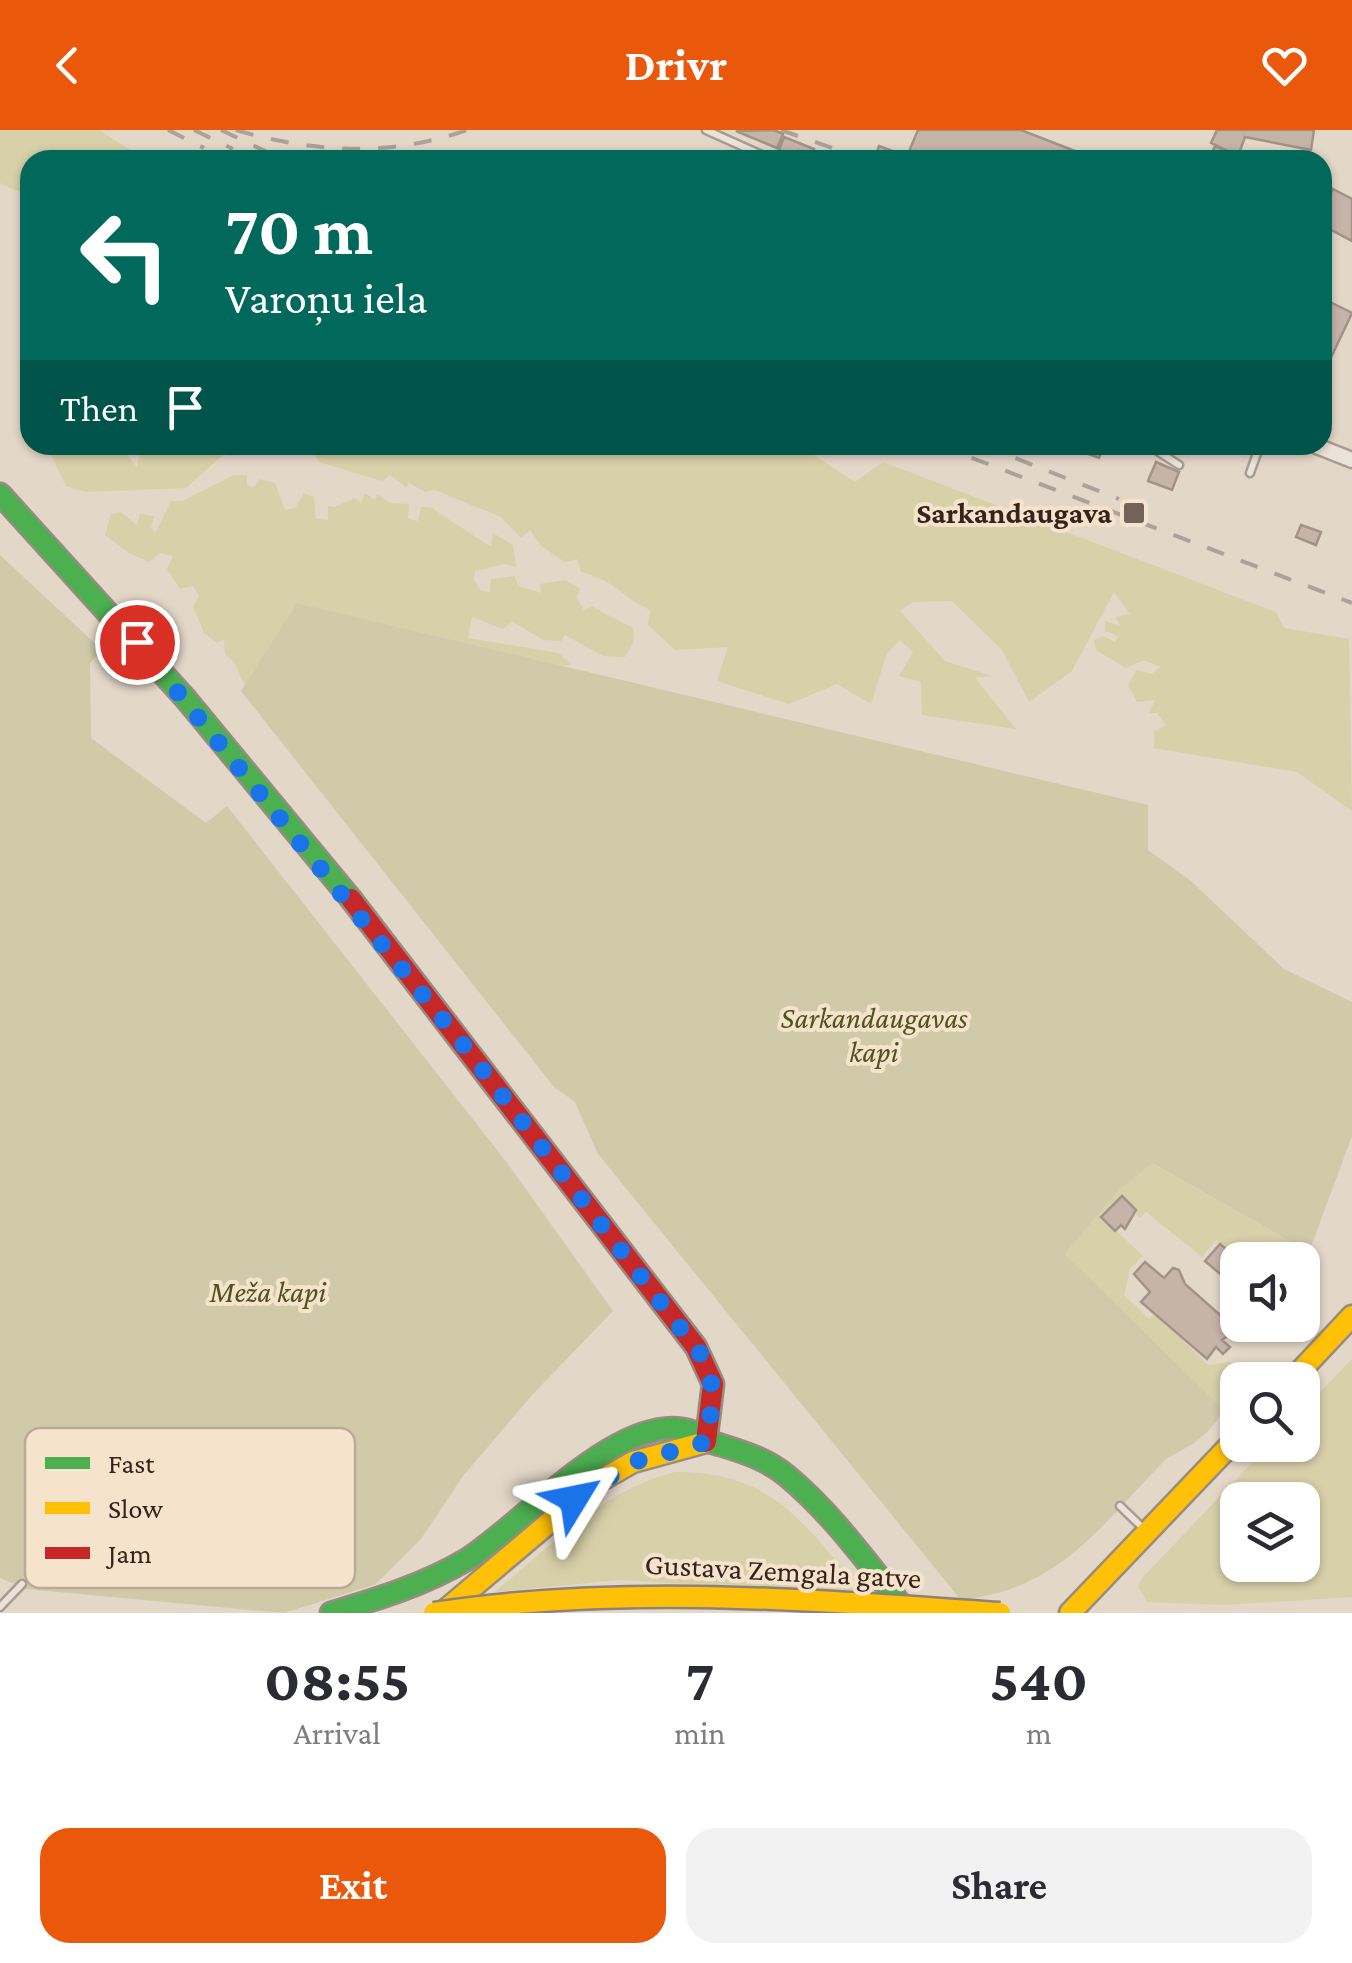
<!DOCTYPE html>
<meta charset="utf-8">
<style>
:root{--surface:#fff;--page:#f2f2f3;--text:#2b2b33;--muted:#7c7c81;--accent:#ea580c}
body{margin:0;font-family:"Crimson Pro",serif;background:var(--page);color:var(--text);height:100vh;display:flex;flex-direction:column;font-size:38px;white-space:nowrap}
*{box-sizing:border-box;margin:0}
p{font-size:32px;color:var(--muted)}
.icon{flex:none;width:55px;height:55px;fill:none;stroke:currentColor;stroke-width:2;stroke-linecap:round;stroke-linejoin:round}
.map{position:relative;height:1483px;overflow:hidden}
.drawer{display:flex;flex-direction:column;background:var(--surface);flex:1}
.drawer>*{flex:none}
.hud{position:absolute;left:20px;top:20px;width:1312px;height:305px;border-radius:30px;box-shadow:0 2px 8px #0004;background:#00695c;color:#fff;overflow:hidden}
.controls{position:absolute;left:1220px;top:1112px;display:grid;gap:20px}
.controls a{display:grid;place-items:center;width:100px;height:100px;border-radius:20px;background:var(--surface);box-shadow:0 2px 8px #0004;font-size:50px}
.pin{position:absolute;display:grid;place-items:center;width:85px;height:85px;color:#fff;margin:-42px;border:5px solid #fff;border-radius:50%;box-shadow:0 2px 10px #0007}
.me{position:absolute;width:110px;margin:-55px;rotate:55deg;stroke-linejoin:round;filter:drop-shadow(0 0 8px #0008)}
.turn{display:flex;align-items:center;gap:35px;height:210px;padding:0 40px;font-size:45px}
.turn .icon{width:130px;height:130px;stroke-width:2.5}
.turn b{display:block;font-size:70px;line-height:85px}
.then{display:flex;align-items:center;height:95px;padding:0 40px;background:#0003;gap:20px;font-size:38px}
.eta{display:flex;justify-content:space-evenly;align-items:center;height:170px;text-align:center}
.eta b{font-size:60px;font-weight:700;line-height:70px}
.action{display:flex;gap:20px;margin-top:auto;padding:20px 40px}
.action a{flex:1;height:115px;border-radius:30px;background:var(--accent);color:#fff;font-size:40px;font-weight:700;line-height:115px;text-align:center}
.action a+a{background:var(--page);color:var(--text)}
header{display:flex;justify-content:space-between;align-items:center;height:130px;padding:0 40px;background:var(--accent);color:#fff;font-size:45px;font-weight:700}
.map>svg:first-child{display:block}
</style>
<header><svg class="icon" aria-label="back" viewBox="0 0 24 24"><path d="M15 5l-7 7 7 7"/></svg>Drivr<svg class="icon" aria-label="heart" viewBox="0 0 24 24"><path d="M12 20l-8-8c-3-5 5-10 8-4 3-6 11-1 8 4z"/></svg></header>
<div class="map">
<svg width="1352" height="1483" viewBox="0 0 1352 1483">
<rect width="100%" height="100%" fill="#e3d7c8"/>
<!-- green -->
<path fill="#d7d0a9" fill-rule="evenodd" d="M0,0h99l47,30h-116v37l-30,-14z
M46,315h75l16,23 4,-23h96l4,5 -9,6 -8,-2 -38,34 -101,4 -19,-6z
M308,315h490l57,37 28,-20 393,150 8,16 65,11 3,172 -55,-39 -143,-24v-16l12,-7 -9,-12h-8l6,-13 -18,2 -9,-17 9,-15 15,4 8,-7 -16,-7 -18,8 -30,-18 -2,-10 9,-4 12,6 3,-6 -13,-5v-10l15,5 -4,-9 14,-3 -16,-22 -42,79 -43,31 -27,-52 -50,-49 -39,1 -13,9 45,50 47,15 -17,2 41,51 -94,-14 -1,-33 -22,-6 14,-24 -13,-12 -13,13 -16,51 -34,-20 -48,20 -72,-23 11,-34 -53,3 -27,-25 2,-15c-30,-14 -33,-29 -69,-38l-4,-13 -12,3 -24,-16 -11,-16 -9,8 -20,-21 -66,-27 -10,2 -17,-10 -1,6 -17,-13 -8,6 -63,-19z
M234,345h13v11l7,1 6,-8 15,4 10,27 10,-2 9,-15 10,4 2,22 12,1v-14l7,1 19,-9 7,5 4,-10 10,7 2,-6 13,9 19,1 -1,15 10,2 3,-14h9l61,40 2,-14 20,12 3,22 -11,-3 -30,7 -1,9 7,11 9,1 1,-13 24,-3 3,10 23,7 -1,-9 26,-4 14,9 -3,8 7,14 7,-5 42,22 1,13 -9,16 -22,-1 -38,-21 -4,6 -18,-1 -31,-19 -9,8 -31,-12 -4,21 91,15 12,12h-12l-262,-62 -52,83 -11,-24 -9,-8 -1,-15 -7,4 -13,-10 -11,-26 6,-11 -6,-10 -13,3 -13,-20 6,-13 -13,-3 -11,9 -20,-9 -24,-18 6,-21 10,-2 16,13 3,-11 14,2 -3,12 5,4 15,-31h11z
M1151,1033l158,89 -6,16 -1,-8h-62l-24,-20 -14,17 -56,-45 -6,6 -18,-22 -20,21 41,39 -13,13 -6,26 25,24 6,-6 53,52 21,-3 19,18 -22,7 6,8 5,-2 -14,16 -158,-155 54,-64z
M1352,1229v238l-128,8 -77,-3 -9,-16 6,-10 125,-131h33l1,-35zM1238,1370h64v65h-64z
M675,1342c73,0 109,26 155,82 9,11 24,24 26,39l-237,-13 -124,12c57,-47 108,-102 180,-120z"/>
<!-- cemetery -->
<path fill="#d0caa9" d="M0,425l102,95 -12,13 1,75 115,85 21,-17 281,358 105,147 -80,83 -70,82 -42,63 -45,45 -92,29 -258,-24 -26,-11z
M297,473l851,202v45l43,31 93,88 68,33v134l-43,116 -157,-89 -33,27 -54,64 158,155c-10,24 -33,38 -56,49 -66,67 -106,131 -206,142l-363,-446 -23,-52 -21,-15 -313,-396z"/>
<!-- building -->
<path fill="#c7b4a9" stroke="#a39288" stroke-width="2.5" d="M774,0l9,4 -6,14 -41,-17z
M918,0h103l77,30h-181l-10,-4z
M1217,0h97l-3,20 -66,-13 -7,19 -27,-13z
M784,7l30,12 -4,11 -31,-10z
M879,16l37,14h-42z
M1215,16l23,10 9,4h-38z
M1333,59l19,10v42l-30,-16v-17z
M1322,168l30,15 -25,53 -5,-3z
M1064,315h40l-5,13z
M1156,332l23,10 -7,18 -24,-9z
M1301,395l20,7 -5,13 -20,-8z
M1122,1066l14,14 -11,19 -4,-4 -6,6 -14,-14z
M1220,1114l19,16 -1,17 -6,7 -27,-23z
M1145,1132l19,16 9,-10 6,2 6,14 43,38 6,9 -12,9 8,7 -7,7 -7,-7 -9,12 -66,-57 9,-10 -16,-18z"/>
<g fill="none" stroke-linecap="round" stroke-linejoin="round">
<defs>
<path id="lane" d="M706,0l67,30
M1148,315l31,20
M1250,343l10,-28
M1120,1376l26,25
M0,1477l22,-23"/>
<path id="street" d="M1314,315l38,15"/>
<path id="fast" d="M0,364l185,204 166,201
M331,1483c46,-14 93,-28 135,-53 54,-33 156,-152 225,-129 7,3 13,9 20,11 28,9 53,15 76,34 47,39 82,90 121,137"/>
<path id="slow" d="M1292,1250l60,-64
M442,1483l154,-130 37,-21 73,-20
M1070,1483l168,-176"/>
<path id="jam" d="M351,769l345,448 17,37 -7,58"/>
</defs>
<!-- lane casing -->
<use href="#lane" stroke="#a89c92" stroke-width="11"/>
<!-- street casing -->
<use href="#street" stroke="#a89c92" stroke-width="19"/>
<!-- fast casing -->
<use href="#fast" stroke="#978c82" stroke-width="25"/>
<!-- slow casing -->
<use href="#slow" stroke="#978c82" stroke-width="25"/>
<!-- jam casing -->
<use href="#jam" stroke="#978c82" stroke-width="25"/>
<!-- lane -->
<use href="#lane" stroke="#ebe3da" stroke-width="6"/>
<!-- street -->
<use href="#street" stroke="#ebe3da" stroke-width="14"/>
<!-- fast -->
<use href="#fast" stroke="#4caf50" stroke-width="20"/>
<!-- slow -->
<use href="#slow" stroke="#ffc107" stroke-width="20"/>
<!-- jam -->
<use href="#jam" stroke="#c62828" stroke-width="20"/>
<!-- rail -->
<path stroke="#aaa29b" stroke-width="4" stroke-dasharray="18 18" stroke-linecap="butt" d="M168,0l36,18
M194,0l39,19
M221,0l63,30
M236,0c78,23 154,27 231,0
M781,0l85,30
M938,315l414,158
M982,315l137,54"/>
<defs>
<path id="slow-bridge" d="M434,1483c189,-29 376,-13 566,0"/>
</defs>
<!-- slow-bridge casing -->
<use href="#slow-bridge" stroke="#8d8279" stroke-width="25" stroke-linecap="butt"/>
<!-- slow-bridge -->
<use href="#slow-bridge" stroke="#ffc107" stroke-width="20"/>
</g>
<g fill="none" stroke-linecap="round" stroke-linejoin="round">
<!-- route -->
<path stroke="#1a73e8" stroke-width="18" stroke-dasharray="0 32.4" d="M137,512l325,401 243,317 9,34 -8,48 -73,20 -59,37"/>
</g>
<!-- markers -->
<rect fill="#736258" stroke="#f6e3cc" stroke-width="4" x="1122" y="371" width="24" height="24" rx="5"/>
<g text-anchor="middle" stroke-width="8" stroke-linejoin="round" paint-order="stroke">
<!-- poi labels -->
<g font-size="30" font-weight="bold" fill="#36231b" stroke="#f6e3cc" text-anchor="end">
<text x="1112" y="393">Sarkandaugava</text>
</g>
<!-- park labels -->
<g font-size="30" font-style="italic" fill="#4e5320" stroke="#f6e3cc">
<text x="874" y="898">Sarkandaugavas<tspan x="874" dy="34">kapi</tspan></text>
<text x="268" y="1172">Meža kapi</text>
</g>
<!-- street labels -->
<g font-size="30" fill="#36231b" stroke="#f6e3cc">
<text transform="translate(783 1441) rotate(3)" y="10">Gustava Zemgala gatve</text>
</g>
</g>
<!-- legend -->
<rect x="25" y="1298" width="330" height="160" rx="15" fill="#f6e3cc" stroke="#bca997" stroke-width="2.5"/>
<rect x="45" y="1327" width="45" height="12" fill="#4caf50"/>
<rect x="45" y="1372" width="45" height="12" fill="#ffc107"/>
<rect x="45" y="1417" width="45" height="12" fill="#c62828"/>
<g font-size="28" fill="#36231b">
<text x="108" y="1343">Fast</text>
<text x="108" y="1388">Slow</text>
<text x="108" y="1433">Jam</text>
</g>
</svg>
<div class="controls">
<a><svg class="icon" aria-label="sound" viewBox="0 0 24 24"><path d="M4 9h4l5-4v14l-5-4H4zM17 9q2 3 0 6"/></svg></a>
<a><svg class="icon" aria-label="search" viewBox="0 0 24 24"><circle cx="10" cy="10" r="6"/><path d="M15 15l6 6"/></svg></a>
<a><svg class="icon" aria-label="layers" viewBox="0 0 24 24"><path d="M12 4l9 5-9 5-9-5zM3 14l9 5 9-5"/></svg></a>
</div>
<div class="pin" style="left:137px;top:512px;background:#d93025"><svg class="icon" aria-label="arrive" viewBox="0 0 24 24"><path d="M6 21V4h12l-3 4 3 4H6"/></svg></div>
<svg class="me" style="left:574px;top:1369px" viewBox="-20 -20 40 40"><path d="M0-17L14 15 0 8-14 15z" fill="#1a73e8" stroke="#fff" stroke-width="4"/></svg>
<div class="hud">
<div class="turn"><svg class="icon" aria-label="left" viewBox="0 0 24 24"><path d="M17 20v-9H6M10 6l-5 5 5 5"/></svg><div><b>70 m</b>Varoņu iela</div></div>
<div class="then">Then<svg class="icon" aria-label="arrive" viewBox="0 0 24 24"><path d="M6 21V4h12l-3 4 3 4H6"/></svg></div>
</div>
</div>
<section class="drawer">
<div class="eta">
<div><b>08:55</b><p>Arrival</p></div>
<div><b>7</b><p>min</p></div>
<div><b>540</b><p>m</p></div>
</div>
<div class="action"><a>Exit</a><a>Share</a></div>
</section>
